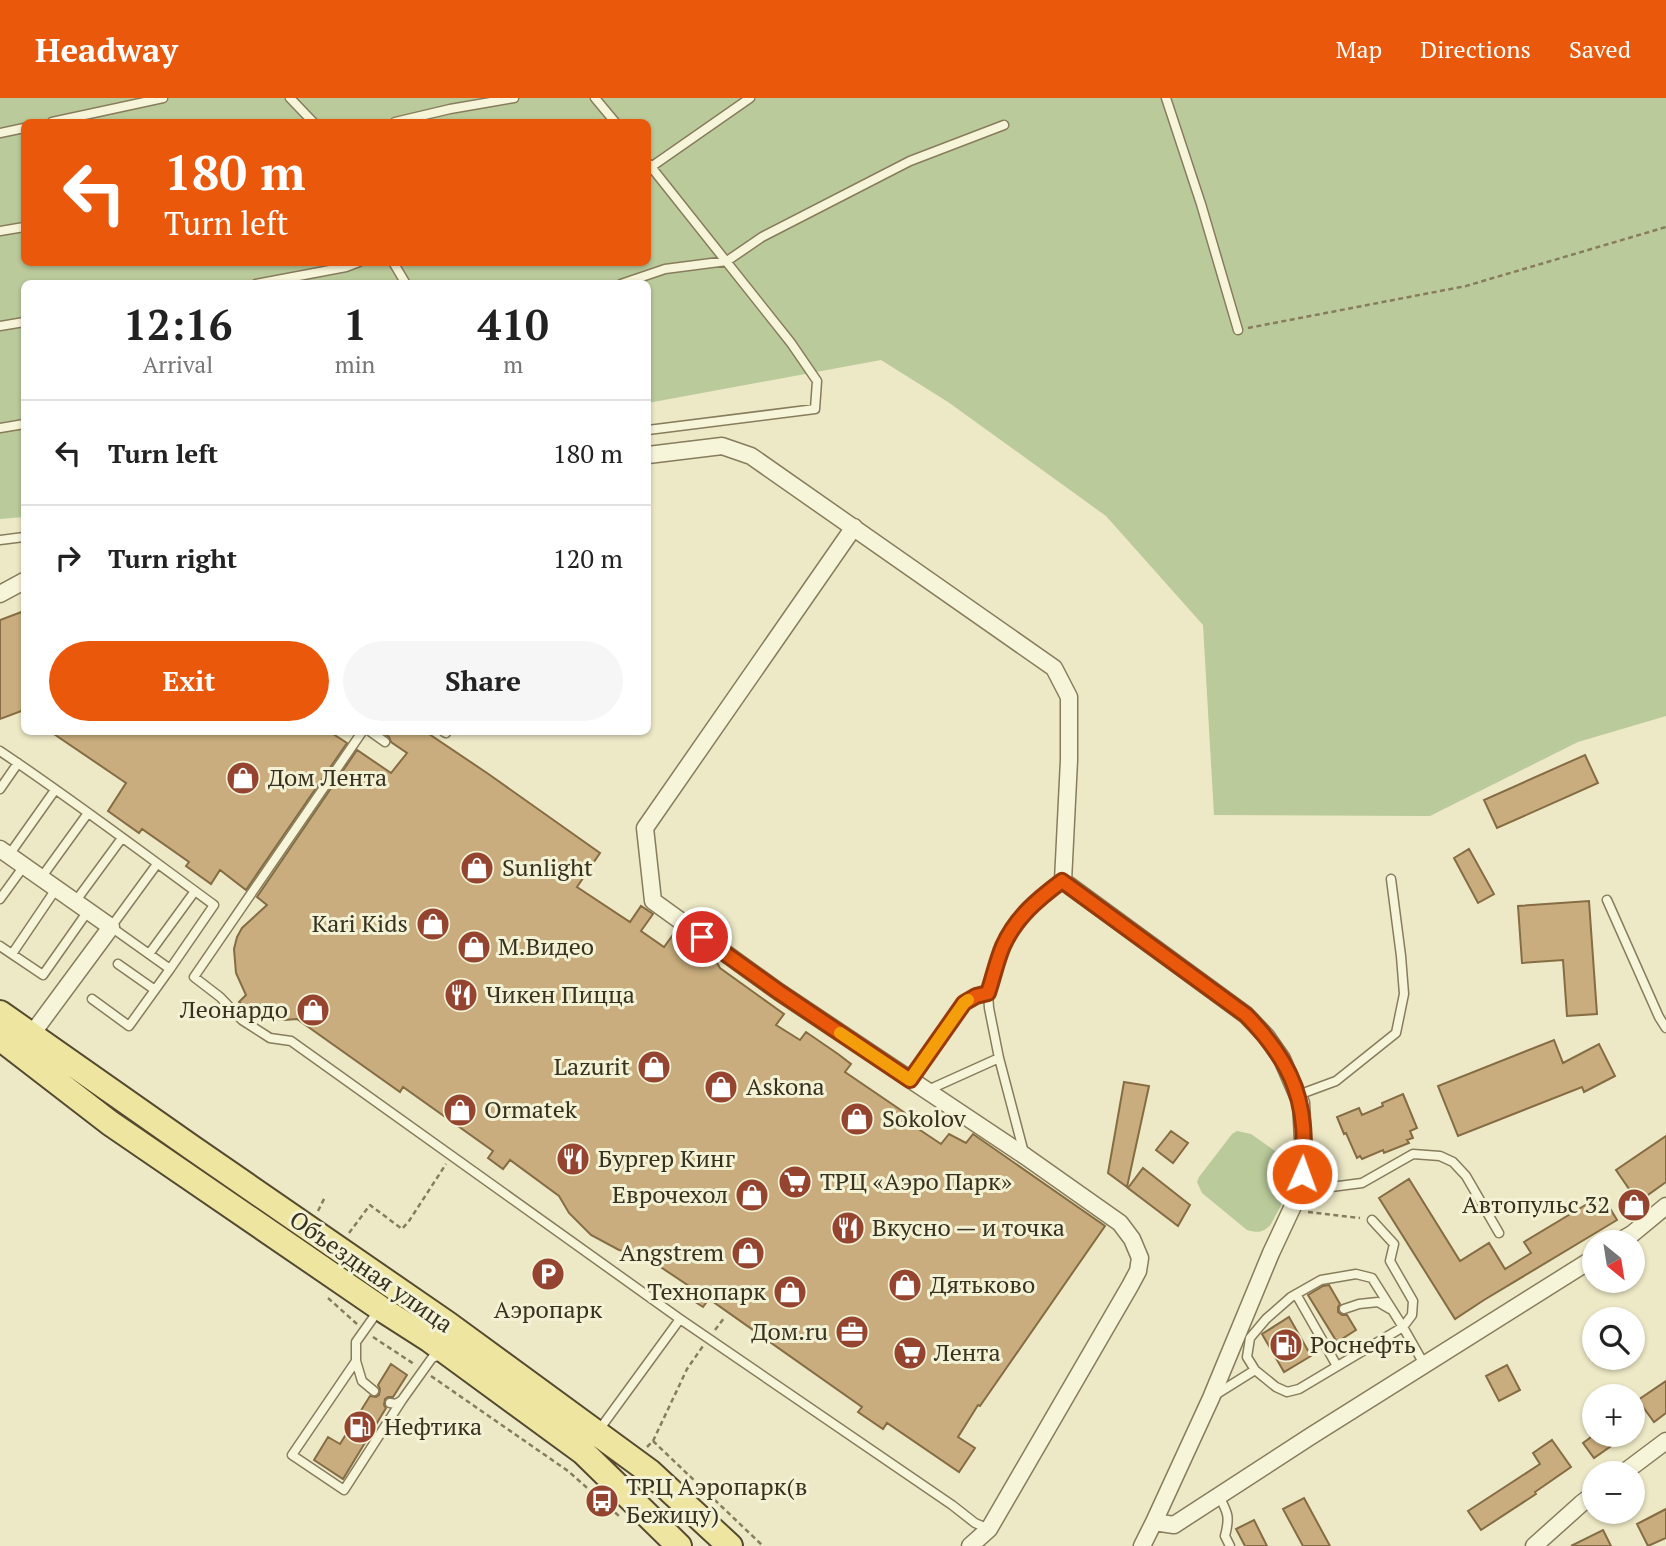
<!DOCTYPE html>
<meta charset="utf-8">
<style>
:root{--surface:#fff;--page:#f6f6f6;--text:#222;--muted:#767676;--line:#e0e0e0;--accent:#ea580c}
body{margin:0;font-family:"PT Serif",serif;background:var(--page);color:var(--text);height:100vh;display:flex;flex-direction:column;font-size:26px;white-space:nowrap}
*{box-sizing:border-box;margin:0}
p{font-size:23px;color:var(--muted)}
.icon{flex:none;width:38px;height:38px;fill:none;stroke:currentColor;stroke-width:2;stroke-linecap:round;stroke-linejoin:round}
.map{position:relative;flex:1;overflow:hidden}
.details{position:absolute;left:21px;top:182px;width:630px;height:455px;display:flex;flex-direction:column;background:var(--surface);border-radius:10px;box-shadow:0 2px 5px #0004}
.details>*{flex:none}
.hud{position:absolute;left:21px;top:21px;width:630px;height:147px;border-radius:10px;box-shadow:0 2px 5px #0004;background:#ea580c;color:#fff;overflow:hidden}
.needle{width:46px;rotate:150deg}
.fabs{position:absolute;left:1582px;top:1132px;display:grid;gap:14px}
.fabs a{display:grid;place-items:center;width:63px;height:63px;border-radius:50%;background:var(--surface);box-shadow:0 2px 5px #0004;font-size:35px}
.pin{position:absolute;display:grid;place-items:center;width:60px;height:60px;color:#fff;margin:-30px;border:4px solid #fff;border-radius:50%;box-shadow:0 2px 7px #0007}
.me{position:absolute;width:77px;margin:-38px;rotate:2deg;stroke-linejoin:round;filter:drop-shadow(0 0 5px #0008)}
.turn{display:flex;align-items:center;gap:24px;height:147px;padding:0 28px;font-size:32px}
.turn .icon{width:91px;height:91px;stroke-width:2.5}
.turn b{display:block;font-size:49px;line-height:60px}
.eta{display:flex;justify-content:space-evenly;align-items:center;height:119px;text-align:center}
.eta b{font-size:42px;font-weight:800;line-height:49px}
.action{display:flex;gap:14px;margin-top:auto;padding:14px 28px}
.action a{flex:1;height:80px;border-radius:42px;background:var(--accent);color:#fff;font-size:28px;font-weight:800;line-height:80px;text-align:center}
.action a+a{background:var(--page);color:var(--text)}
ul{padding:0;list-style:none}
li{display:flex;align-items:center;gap:21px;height:105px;padding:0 28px;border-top:2px solid var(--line)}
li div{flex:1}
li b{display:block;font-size:26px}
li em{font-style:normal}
header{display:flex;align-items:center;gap:42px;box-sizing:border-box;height:98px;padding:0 35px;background:var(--accent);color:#fff}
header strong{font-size:33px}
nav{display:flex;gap:38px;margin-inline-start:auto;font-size:24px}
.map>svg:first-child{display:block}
</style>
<header>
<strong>Headway</strong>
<nav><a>Map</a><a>Directions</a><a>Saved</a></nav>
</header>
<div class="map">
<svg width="1666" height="1448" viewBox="0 0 1666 1448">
<rect width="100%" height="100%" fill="#ede9c6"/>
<!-- green -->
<path fill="#baca9a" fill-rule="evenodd" d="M0,0h1666v618l-88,26 -148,74 -216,-1 -11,-190 -97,-109 -158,-114 -67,-42 -233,43v-119h-624v233l-24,2zM24,24h624v140h-624z
M1237,1033l14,3 41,29 4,10 -1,6 -24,45c-7,9 -14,9 -24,6l-45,-37 -5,-11 2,-5 33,-43z"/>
<!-- building -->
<path fill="#c9ad7e" stroke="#856c43" stroke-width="2" d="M24,513v99l-24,9v-99z
M51,634h279l17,11 -101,147 -26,-20 -9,14 -25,-18 3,-4 -47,-33 -3,4 -31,-22 18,-28z
M382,634h44l61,41 113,80 -23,34 53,35 11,-16 12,8 -12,17 23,16 11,-15 32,22 9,7 4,7 64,46 -8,11 24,15 6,-8 32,22 13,10 -6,8 66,45 -3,5 33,22 8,-10 17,9 7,-9 132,92 -125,180 -2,-1 -20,32 17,11 -16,24 -72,-49 -4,6 -25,-17 4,-5 -153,-108 -6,8 -17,-11 6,-8 -51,-34 -22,-4 -28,-15 -22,-22 -10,-17 -49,-36 -7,9 -15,-11 5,-7 -90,-64 -3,5 -103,-73 -12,1 -28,-3 -18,-15 7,-7 -10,-22 -2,-24 3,-12 5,-9 25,-23 -10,-8 100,-147 34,23 16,-20 -16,-11 -2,-5z
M1585,657l13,28 -101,45 -13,-28z
M1469,751l25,45 -16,9 -24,-45z
M1589,803l8,113 -30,2 -4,-56 -41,3 -4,-57z
M1554,942l9,23 36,-19 16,32 -31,16 -2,-5 -124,49 -20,-50z
M1124,984l25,4 -22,101 -19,-14z
M1403,996l14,34 -7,3 3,7 -6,2 2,3 -25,10 -1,-3 -21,9 -2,-3 -3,2 -11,-25 -2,1 -7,-17 22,-9 3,7 21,-9 -1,-3z
M1171,1033l17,12 -15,20 -17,-13z
M1666,1038v46l-28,20 -22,-32z
M1143,1070l47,37 -12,21 -50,-38z
M1409,1081l51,82 29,-18 16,26 26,-16 -7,-11 78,-47 15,25 -133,80 -29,19 -76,-121z
M1329,1187l11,19 -2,3v5l4,3h5l9,15 -19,12 -29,-47 15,-9z
M1289,1219l22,39 -27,16 -22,-38z
M391,1266l16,11 -14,22h-5l-3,2 -1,6 2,3 -43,71 -29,-19 14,-23 12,7 30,-48 6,1 3,-2 1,-6 -2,-4z
M1507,1267l13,25 -21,11 -13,-25z
M1666,1283v32l-12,9 -16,-22z
M1594,1337h14l6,9 -20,14 -11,-15z
M1552,1342l19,27 -36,25 1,2 -55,36 -13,-19 72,-47 -7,-11z
M1304,1400l26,48h-27l-20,-37z
M1666,1411v29l-18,8 -11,-22z
M1254,1422l13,26h-22l-9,-17z
M1603,1432l8,16h-40z"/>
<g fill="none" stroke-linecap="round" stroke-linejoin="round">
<defs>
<path id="service" d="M290,0l23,24
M595,0l20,24
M1166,0l35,106 37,126
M52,24l111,-24
M395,24l55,-13 64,-11
M0,35l24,-5
M648,65l143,180 26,38 -2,28 -167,21
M648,70l3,-1 99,-69
M0,133l24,-4
M393,164l13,22
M256,186l90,-17 13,-5
M621,186l44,-15 62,-8 35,-24 148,-76 94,-36
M0,228l24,-4
M0,330l24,-4
M0,442l24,-3
M362,634l-168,245 26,20 22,23 28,18 21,3 389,278 272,186 23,18 14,6
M371,634l14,10
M444,634l2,1
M0,653c73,49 143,102 214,154l-44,64 -59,-42 46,-63
M0,691l18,-26
M9,757l46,-65
M41,780l47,-65
M0,801l24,-33
M1607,802l52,117 7,11
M75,804l47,-64
M0,848l43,29 45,-64
M12,856l44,-65
M149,856l46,-63
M118,866l37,26
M92,901l37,27 41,-57
M910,981l54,-76 12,-7 12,-3
M928,992l71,-32
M1298,997l38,-14 60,-48 8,-39 -3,-38 -10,-77
M1024,1055l-25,-95 -10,-50 -1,-15 15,-47 15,-26 19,-21 26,-18
M1300,1093l62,-8 51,-29 27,2 13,6 13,14 33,57
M1296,1196l41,72
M1344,1211l15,-5 19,-2 12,7
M356,1263l-64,94 52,35 58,-90
M1255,1272l-8,-13 3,-19 16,-19 25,-22 30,-17 35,-6 16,4 31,49 9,-12 1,-14 -23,-40 4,-17 -22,-24
M374,1293l-12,-10 -6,-20v-19l22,-31
M1215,1297l40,-25 21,17 11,5 12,-3 104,-62 21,37
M390,1305l6,1 6,-4 30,-42 11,-4
M599,1332l81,-111
M1219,1398c9,17 11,21 6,40l5,10"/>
<path id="minor" d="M648,357l74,-9 29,10 303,212 15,29v63l-6,121 183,134 20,21 16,23 19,44 3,54 -4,34 -29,62 -60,145 -57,124
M854,429l-209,301 8,73 126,91 246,164 95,67 12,16 8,19 -2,13 -8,15 -141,243 -19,17
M0,496l24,-13
M0,751l111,78 -85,115
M1618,1144l14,-8 34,-28
M1622,1376l44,-33
M1142,1448l12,-24 20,3 137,-89 283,-178
M1534,1448l48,-43 12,-9"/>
<path id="primary" d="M0,915l191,134 258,178 201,147 80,74
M0,940l110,85 270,185 50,32 153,112 96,94"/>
</defs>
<!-- service casing -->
<use href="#service" stroke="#877c5c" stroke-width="11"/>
<!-- minor casing -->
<use href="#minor" stroke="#877c5c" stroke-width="19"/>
<!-- primary casing -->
<use href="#primary" stroke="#554a30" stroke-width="28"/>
<!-- path -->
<path stroke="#877c5c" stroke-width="2.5" stroke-dasharray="5 3.5" stroke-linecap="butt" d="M1248,230l218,-42 200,-59
M318,1113l7,-14
M1308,1114l52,6
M349,1135l21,-28 32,24 7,-8 37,-57
M328,1200l29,26
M715,1232l9,-12
M373,1239l41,27
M431,1278l137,95 51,45
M653,1343l110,105
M647,1349l6,-6 34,-72 16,-23"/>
<!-- service -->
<use href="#service" stroke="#f7f5d9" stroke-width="8"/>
<!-- minor -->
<use href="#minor" stroke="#f7f5d9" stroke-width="16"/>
<!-- primary -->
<use href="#primary" stroke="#eee6a0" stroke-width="24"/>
</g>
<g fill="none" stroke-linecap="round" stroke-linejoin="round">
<defs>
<path id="route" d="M702,839l77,55 131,88 54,-77 12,-7 12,-3c5,-15 9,-33 15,-47 13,-29 35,-47 59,-65l184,134c47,48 64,90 56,159"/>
</defs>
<!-- route casing -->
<use href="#route" stroke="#983908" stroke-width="18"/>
<!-- route -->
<use href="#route" stroke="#ea580c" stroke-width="12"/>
<!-- slow -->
<path stroke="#f59e0b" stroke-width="12" d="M840,935l70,47 54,-77 4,-3"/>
</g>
<!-- icons -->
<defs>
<symbol id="shop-disc" viewBox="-11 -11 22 22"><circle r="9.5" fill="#94442f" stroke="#f4f2d5"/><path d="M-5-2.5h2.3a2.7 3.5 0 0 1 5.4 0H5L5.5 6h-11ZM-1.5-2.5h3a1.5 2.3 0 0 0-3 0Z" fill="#fff"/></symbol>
<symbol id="restaurant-disc" viewBox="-11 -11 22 22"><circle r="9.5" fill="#94442f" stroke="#f4f2d5"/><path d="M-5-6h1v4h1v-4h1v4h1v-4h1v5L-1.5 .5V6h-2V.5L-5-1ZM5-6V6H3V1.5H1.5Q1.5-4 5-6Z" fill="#fff"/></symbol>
<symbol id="supermarket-disc" viewBox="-11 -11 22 22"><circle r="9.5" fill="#94442f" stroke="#f4f2d5"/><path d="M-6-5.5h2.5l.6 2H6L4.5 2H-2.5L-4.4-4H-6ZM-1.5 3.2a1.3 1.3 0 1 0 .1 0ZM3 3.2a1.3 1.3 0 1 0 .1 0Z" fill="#fff"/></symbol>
<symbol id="parking-disc" viewBox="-11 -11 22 22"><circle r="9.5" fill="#94442f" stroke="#f4f2d5"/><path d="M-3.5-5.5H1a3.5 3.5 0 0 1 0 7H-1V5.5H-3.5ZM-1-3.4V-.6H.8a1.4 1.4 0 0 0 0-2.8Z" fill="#fff"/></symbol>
<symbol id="office-disc" viewBox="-11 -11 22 22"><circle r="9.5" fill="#94442f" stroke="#f4f2d5"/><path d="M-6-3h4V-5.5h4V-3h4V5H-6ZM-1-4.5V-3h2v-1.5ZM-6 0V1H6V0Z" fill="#fff"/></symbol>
<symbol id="fuel-disc" viewBox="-11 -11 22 22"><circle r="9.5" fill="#94442f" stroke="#f4f2d5"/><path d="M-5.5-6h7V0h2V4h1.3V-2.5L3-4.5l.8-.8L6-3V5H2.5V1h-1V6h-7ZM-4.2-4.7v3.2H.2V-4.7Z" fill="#fff"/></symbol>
<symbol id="bus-disc" viewBox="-11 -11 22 22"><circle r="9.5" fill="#94442f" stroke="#f4f2d5"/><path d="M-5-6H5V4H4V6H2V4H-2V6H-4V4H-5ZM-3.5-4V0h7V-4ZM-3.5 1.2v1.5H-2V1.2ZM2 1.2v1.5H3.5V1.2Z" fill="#fff"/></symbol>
</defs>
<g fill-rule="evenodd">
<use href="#shop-disc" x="224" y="661" width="38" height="38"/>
<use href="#shop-disc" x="458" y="751" width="38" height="38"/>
<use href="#shop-disc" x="414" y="807" width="38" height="38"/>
<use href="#shop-disc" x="455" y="830" width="38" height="38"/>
<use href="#restaurant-disc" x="442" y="878" width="38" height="38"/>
<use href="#shop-disc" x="294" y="893" width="38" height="38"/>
<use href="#shop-disc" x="635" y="950" width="38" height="38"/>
<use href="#shop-disc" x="702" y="970" width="38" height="38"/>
<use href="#shop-disc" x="441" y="993" width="38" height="38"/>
<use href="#shop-disc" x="838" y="1002" width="38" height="38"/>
<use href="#restaurant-disc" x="554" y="1042" width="38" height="38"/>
<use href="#supermarket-disc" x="776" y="1065" width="38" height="38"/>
<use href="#shop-disc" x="733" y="1078" width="38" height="38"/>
<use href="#shop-disc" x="1615" y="1088" width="38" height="38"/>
<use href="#restaurant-disc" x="829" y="1111" width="38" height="38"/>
<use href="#shop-disc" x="729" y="1136" width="38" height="38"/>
<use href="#parking-disc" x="529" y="1157" width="38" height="38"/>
<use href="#shop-disc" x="886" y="1168" width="38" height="38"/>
<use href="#shop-disc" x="771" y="1175" width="38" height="38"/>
<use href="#office-disc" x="833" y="1215" width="38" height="38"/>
<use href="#fuel-disc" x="1267" y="1228" width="38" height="38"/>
<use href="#supermarket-disc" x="891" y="1236" width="38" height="38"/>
<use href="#fuel-disc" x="341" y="1310" width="38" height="38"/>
<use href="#bus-disc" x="583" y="1384" width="38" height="38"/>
</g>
<g text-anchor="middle" stroke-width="6" stroke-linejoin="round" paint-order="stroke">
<!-- poi labels -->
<g font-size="24" fill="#383120" stroke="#f4f2d5" text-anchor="start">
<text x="268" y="688">Дом Лента</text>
<text x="502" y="778">Sunlight</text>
<text x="408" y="834" text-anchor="end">Kari Kids</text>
<text x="498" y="857">М.Видео</text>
<text x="486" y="905">Чикен Пицца</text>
<text x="288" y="920" text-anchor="end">Леонардо</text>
<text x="630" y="977" text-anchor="end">Lazurit</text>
<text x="746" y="997">Askona</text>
<text x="484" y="1020">Ormatek</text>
<text x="882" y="1029">Sokolov</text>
<text x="598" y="1069">Бургер Кинг</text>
<text x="820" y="1092">ТРЦ «Аэро Парк»</text>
<text x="728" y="1105" text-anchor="end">Еврочехол</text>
<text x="1610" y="1115" text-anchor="end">Автопульс 32</text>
<text x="872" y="1138">Вкусно — и точка</text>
<text x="724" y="1163" text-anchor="end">Angstrem</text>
<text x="930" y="1195">Дятьково</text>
<text x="766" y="1202" text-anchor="end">Технопарк</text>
<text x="548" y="1220" text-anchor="middle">Аэропарк</text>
<text x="828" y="1242" text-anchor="end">Дом.ru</text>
<text x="1310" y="1255">Роснефть</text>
<text x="934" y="1263">Лента</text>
<text x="384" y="1337">Нефтика</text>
<text x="626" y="1397">ТРЦ Аэропарк(в<tspan x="626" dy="28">Бежицу)</tspan></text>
</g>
<!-- street labels -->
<g font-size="24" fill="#383120" stroke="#f4f2d5">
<text transform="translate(371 1174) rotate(35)" y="8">Объездная улица</text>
</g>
</g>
</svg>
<div class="fabs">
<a><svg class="needle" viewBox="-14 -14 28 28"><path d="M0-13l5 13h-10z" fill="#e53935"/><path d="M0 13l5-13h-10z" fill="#767676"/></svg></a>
<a><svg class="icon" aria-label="search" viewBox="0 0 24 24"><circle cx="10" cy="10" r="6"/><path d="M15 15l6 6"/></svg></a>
<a>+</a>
<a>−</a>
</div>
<div class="pin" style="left:702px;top:839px;background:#d93025"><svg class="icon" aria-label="arrive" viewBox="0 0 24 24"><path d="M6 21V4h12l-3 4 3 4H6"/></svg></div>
<svg class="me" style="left:1302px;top:1076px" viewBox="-20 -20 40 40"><circle r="17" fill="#ea580c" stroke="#fff" stroke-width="3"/><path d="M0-11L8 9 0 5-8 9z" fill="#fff"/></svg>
<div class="hud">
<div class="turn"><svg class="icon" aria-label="left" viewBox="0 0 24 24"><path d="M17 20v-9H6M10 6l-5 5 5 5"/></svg><div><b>180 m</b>Turn left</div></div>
</div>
<section class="details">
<div class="eta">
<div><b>12:16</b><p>Arrival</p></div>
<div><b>1</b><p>min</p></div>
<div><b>410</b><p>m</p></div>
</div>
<ul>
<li><svg class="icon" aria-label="left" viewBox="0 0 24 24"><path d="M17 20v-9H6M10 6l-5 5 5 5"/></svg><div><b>Turn left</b></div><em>180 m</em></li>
<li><svg class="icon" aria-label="right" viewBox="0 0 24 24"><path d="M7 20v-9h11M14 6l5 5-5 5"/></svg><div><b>Turn right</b></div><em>120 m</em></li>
</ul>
<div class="action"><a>Exit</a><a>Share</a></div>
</section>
</div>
